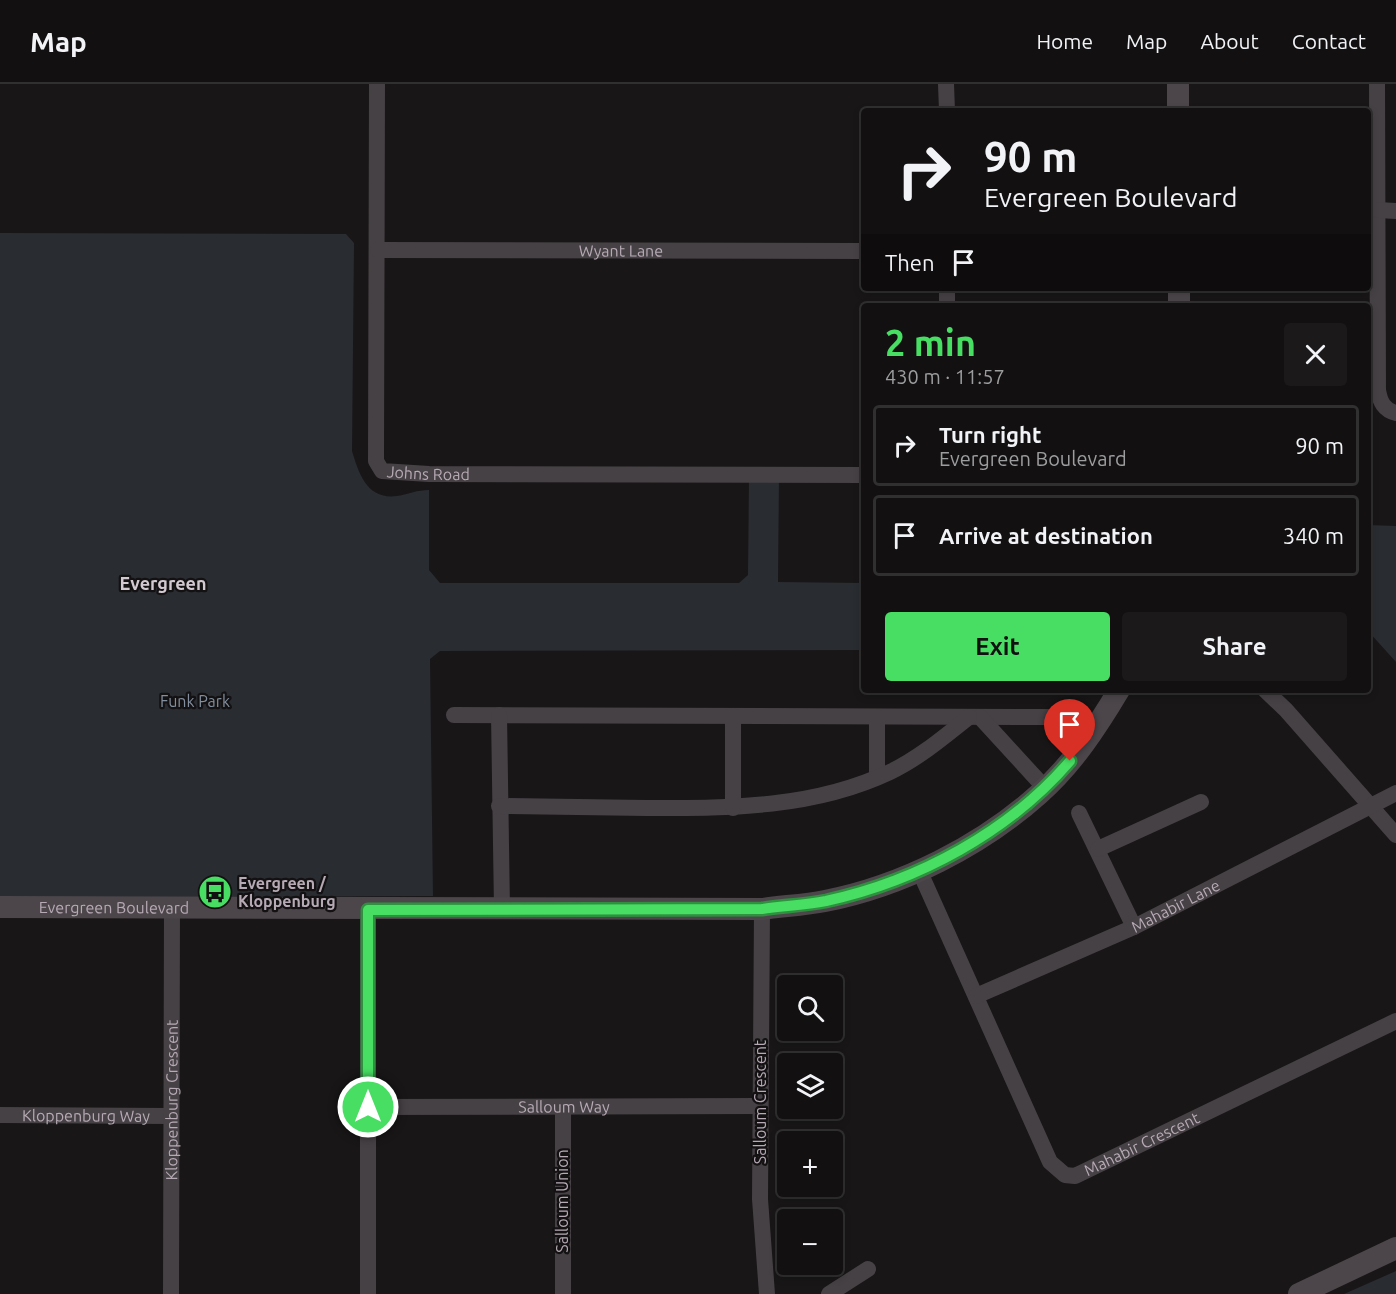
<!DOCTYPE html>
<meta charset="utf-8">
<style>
:root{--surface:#121011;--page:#1b191a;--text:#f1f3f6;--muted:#9c9d9f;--line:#313031;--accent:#48de63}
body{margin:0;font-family:Ubuntu,sans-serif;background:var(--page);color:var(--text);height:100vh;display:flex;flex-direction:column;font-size:22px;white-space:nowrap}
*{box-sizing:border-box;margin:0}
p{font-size:20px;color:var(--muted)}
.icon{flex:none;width:33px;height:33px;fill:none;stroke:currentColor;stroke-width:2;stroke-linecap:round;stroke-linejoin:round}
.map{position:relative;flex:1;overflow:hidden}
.details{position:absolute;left:861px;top:219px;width:510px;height:390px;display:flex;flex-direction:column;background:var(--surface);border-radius:6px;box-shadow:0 3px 9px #0003,0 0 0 2px var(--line)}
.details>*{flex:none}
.top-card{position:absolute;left:861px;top:24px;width:510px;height:183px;border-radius:6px;box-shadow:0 3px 9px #0003,0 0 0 2px var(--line);background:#121011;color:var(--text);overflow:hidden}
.tools{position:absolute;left:777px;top:891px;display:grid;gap:12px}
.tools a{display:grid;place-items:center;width:66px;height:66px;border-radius:6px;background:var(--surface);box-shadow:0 3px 9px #0003,0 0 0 2px var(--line);font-size:30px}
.pin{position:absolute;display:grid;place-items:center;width:51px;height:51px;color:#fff;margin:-62px -26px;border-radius:50% 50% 50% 0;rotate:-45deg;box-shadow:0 0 6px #0007}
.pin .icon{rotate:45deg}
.me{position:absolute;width:66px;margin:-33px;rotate:0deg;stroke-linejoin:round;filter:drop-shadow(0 0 4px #0008)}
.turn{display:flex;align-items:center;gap:21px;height:126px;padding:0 24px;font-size:27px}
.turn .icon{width:78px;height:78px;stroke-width:2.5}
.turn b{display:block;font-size:42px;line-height:51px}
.then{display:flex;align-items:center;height:57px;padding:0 24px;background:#0003;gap:12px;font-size:22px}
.round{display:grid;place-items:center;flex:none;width:63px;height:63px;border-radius:6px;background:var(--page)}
.head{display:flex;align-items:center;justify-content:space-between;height:102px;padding:0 24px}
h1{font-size:36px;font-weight:700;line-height:45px;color:var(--accent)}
.primary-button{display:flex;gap:12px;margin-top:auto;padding:12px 24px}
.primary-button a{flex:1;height:69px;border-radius:6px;background:var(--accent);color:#111;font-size:24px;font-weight:700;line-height:69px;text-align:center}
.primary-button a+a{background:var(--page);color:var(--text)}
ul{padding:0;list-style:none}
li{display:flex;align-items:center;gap:18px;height:81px;margin:0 12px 9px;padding:0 12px;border:3px solid var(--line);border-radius:6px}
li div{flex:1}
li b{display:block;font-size:22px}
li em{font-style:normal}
header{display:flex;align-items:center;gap:36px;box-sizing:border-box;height:84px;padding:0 30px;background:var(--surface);border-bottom:2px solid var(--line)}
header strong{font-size:28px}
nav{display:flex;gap:33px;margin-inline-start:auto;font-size:21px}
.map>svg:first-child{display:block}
</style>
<header>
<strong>Map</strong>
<nav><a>Home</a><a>Map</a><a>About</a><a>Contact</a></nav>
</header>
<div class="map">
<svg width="1396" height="1210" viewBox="0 0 1396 1210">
<rect width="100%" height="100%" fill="#181617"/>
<!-- green -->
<path fill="#292c31" d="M0,149l346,1 8,9 -2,208c7,23 15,49 45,45 12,-2 20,-6 32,-6v80l11,13h299l9,-8 1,-100 30,1 -1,106 86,1v67l-424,1 -10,8 3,237 -433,2z
M1368,441l28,1v136l-28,-31z
M1396,1187v23h-52z"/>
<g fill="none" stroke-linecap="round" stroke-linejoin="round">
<!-- street -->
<g stroke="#464145" stroke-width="16">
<path id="s1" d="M377,0l-1,377 6,10 47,3 435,1"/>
<path d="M946,0l1,27"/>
<path d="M1377,0l1,306c2,12 6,20 18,23"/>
<path d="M1378,126l18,1"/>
<path id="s2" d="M378,166l486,1"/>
<path d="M947,204v18"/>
<path d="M1265,606l21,20 110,125"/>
<path d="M454,631l598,2"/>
<path d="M499,631l3,194"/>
<path d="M877,633v60"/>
<path d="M980,633l65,71"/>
<path d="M499,722c51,1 101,1 151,2 82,0 164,0 240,-36 29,-14 54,-35 79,-55"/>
<path d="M733,724v-92"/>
<path d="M1079,729l55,114"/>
<path d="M1098,765l103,-47"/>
<path id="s3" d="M919,786l131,292 15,13 10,1 321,-155"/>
<path d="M762,825l-2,290 7,95"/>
<path d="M368,826v384"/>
<path id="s4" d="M976,912l158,-69 262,-134"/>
<path id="s5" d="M368,1023l392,-1"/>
<path d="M563,1024v186"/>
<path id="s6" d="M0,1031l171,1"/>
<path id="s7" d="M171,1210l1,-387"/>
<path d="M829,1210l39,-25"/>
</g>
<!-- secondary -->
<g stroke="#4c464a" stroke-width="22">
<path d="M1178,0v27"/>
<path d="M1179,204v18"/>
<path id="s8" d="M0,823l762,2c21,-3 43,-4 63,-8 77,-15 156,-55 214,-107 33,-29 58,-67 80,-104"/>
<path d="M1299,1210l97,-46"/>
</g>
</g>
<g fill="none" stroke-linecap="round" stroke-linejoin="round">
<defs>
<path id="route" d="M368,1023v-197l394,-1c21,-3 43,-4 64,-8 92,-20 183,-69 244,-140"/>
</defs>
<!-- route casing -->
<use href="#route" stroke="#2f9040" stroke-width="15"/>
<!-- route -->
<use href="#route" stroke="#48de63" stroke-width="10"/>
</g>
<!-- icons -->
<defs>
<symbol id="bus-disc" viewBox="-11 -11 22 22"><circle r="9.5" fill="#48de63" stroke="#131112"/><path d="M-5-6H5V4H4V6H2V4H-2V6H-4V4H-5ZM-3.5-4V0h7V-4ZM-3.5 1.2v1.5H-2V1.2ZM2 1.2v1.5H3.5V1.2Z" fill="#111"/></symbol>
</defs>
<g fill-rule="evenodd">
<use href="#bus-disc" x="196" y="789" width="38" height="38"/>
</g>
<g text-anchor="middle" stroke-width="4.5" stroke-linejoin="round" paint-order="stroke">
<!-- street labels -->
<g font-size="16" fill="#b6aab4" stroke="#131112">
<text dy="6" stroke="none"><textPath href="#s2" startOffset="243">Wyant Lane</textPath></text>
<text dy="6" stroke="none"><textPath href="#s1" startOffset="435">Johns Road</textPath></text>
<text dy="6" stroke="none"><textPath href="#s4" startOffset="219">Mahabir Lane</textPath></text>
<text dy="6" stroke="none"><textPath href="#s8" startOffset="114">Evergreen Boulevard</textPath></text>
<text dy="6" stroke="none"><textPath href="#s7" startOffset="194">Kloppenburg Crescent</textPath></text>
<text transform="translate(760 1018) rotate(-90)" y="6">Salloum Crescent</text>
<text dy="6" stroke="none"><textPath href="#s5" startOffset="196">Salloum Way</textPath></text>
<text dy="6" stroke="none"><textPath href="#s6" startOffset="86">Kloppenburg Way</textPath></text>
<text dy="6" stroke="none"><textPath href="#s3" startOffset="424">Mahabir Crescent</textPath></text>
<text transform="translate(562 1117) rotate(-90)" y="6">Salloum Union</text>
</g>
<!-- park labels -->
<g font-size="16" fill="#838f9f" stroke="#131112">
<text x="195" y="623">Funk Park</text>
</g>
<!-- poi labels -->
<g font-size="16" font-weight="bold" fill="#b6aab4" stroke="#131112" text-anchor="start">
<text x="238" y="805">Evergreen /<tspan x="238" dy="18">Kloppenburg</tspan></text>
</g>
<!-- neighbourhood labels -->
<g font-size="18" font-weight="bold" fill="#d3cad1" stroke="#131112">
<text x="163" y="506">Evergreen</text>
</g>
</g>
</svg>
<div class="tools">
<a><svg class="icon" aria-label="search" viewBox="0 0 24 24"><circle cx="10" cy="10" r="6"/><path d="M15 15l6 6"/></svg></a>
<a><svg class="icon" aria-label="layers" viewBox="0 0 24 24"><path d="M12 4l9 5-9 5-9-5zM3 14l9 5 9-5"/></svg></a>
<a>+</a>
<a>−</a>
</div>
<div class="pin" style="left:1070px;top:677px;background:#d93025"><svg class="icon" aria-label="arrive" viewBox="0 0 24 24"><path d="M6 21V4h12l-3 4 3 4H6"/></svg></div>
<svg class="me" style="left:368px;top:1023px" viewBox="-20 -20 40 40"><circle r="17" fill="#48de63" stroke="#fff" stroke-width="3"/><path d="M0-11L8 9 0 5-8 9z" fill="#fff"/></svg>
<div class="top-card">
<div class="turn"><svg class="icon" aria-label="right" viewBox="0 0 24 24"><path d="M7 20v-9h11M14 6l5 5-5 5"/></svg><div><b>90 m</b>Evergreen Boulevard</div></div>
<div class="then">Then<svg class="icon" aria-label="arrive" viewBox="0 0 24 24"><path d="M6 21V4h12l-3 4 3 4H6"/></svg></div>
</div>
<section class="details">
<div class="head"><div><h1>2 min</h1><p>430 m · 11:57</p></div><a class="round"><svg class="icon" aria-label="close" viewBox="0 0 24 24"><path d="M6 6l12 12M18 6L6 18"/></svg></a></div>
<ul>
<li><svg class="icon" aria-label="right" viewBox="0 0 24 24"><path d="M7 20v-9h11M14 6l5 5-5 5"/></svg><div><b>Turn right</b><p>Evergreen Boulevard</p></div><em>90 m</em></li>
<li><svg class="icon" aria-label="arrive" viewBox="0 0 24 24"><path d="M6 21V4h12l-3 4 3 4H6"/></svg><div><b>Arrive at destination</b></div><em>340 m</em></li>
</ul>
<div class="primary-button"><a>Exit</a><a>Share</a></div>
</section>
</div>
